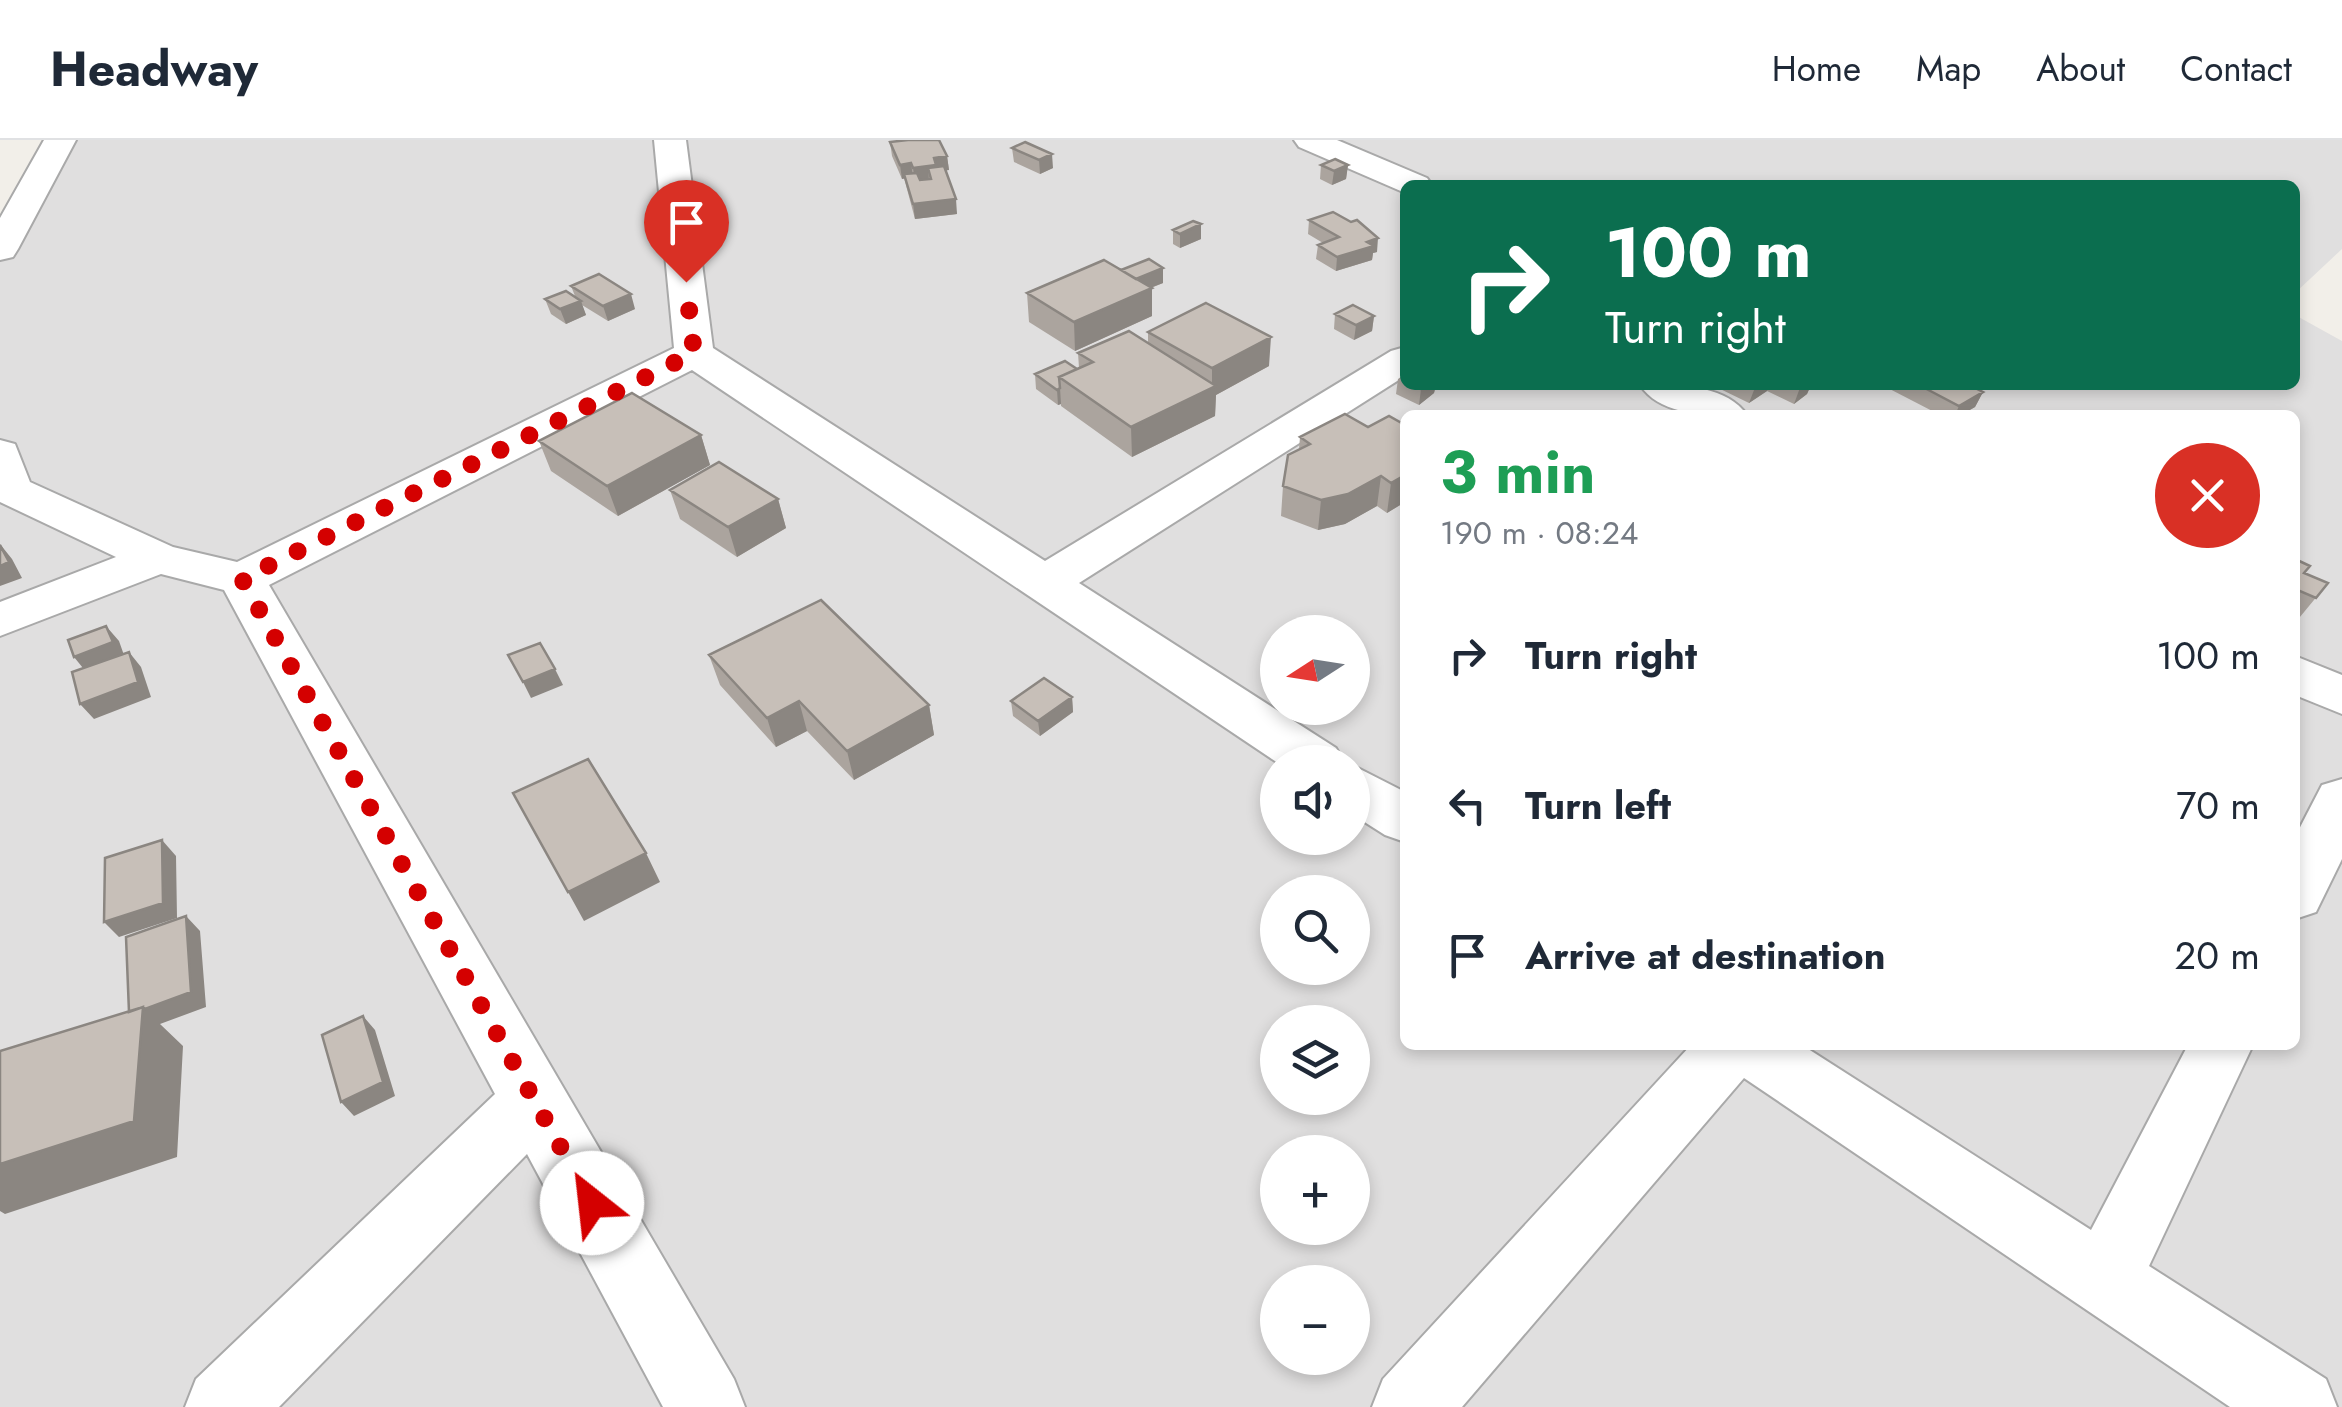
<!DOCTYPE html>
<meta charset="utf-8">
<style>
:root{--surface:#fff;--page:#f2f2f3;--text:#1f2937;--muted:#747a83;--line:#e0e1e3}
body{margin:0;font-family:Jost,sans-serif;background:var(--page);color:var(--text);height:100vh;display:flex;flex-direction:column;font-size:38px;white-space:nowrap}
*{box-sizing:border-box;margin:0}
p{font-size:32px;color:var(--muted)}
.icon{flex:none;width:55px;height:55px;fill:none;stroke:currentColor;stroke-width:2;stroke-linecap:round;stroke-linejoin:round}
.map{position:relative;flex:1;overflow:hidden}
.details{position:absolute;left:1400px;top:270px;width:900px;height:640px;display:flex;flex-direction:column;background:var(--surface);border-radius:15px;box-shadow:0 5px 15px #0003}
.details>*{flex:none}
.banner{position:absolute;left:1400px;top:40px;width:900px;height:210px;border-radius:15px;box-shadow:0 5px 15px #0003;background:#0b6e4f;color:#fff;overflow:hidden}
.needle{width:65px;rotate:258deg}
.fabs{position:absolute;left:1260px;top:475px;display:grid;gap:20px}
.fabs a{display:grid;place-items:center;width:110px;height:110px;border-radius:50%;background:var(--surface);box-shadow:0 5px 15px #0003;font-size:50px}
.pin{position:absolute;display:grid;place-items:center;width:85px;height:85px;color:#fff;margin:-102px -42px;border-radius:50% 50% 50% 0;rotate:-45deg;box-shadow:0 0 10px #0007}
.pin .icon{rotate:45deg}
.me{position:absolute;width:110px;margin:-55px;rotate:331deg;stroke-linejoin:round;filter:drop-shadow(0 0 8px #0008)}
.turn{display:flex;align-items:center;gap:35px;height:210px;padding:0 40px;font-size:45px}
.turn .icon{width:130px;height:130px;stroke-width:2.5}
.turn b{display:block;font-size:70px;line-height:85px}
.round{display:grid;place-items:center;flex:none;width:105px;height:105px;border-radius:52px;background:var(--page)}
.overview{display:flex;align-items:center;justify-content:space-between;height:170px;padding:0 40px}
h1{font-size:60px;font-weight:700;line-height:75px;color:#1e9e55}
ul{padding:0;list-style:none}
li{display:flex;align-items:center;gap:30px;height:150px;padding:0 40px}
li div{flex:1}
li b{display:block;font-size:38px}
li em{font-style:normal}
header{display:flex;align-items:center;gap:60px;box-sizing:border-box;height:140px;padding:0 50px;background:var(--surface);border-bottom:2px solid var(--line)}
header strong{font-size:48px}
nav{display:flex;gap:55px;margin-inline-start:auto;font-size:35px}
.map>svg:first-child{display:block}
</style>
<header>
<strong>Headway</strong>
<nav><a>Home</a><a>Map</a><a>About</a><a>Contact</a></nav>
</header>
<div class="map">
<svg width="2342" height="1267" viewBox="0 0 2342 1267">
<rect width="100%" height="100%" fill="#f2efe9"/>
<!-- residential -->
<path fill="#e0dfdf" fill-rule="evenodd" d="M60,0h2282v109l-47,44v-108h-890v200h890v-70l47,26v1066h-2342v-1158zM1405,275h890v630h-890zM1278,492h74v76h-74zM1278,622h74v76h-74zM1278,752h74v76h-74zM1278,882h74v76h-74zM1278,1012h74v76h-74zM1278,1142h74v76h-74z"/>
<g fill="none" stroke-linecap="round" stroke-linejoin="round">
<defs>
<path id="minor" d="M44,0h32l-58,109 -5,8 -13,3v-42z
M654,0h32l27,208 332,213 346,-210 14,-4v29l-326,207 257,165 8,14 -66,1 -586,-393 -423,215 465,794 11,28h-82l-136,-253 -248,253h-94l11,-28 299,-285 -271,-504 -63,-16 -161,62v-34l116,-45 -116,-55v-62l15,4 15,38 143,65 64,15 437,-214z
M1294,0h43l90,38 5,7h-27l-2,7 -104,-45z
M1640,245c34,0 85,-2 107,30 -35,0 -85,3 -107,-30z
M2295,516l47,19v39l-47,-19z
M1352,625l53,27v50l-20,-7 -33,-21z
M2342,639v80l-26,53 -21,7v-82l27,-52z
M1691,905h111l289,185 97,-185h65l-104,221 177,113 11,28h-107l-486,-329 -282,329h-90l11,-28z"/>
</defs>
<!-- minor casing -->
<use href="#minor" stroke="#a9a9a9" stroke-width="4"/>
<!-- minor -->
<use href="#minor" fill="#fff" fill-rule="evenodd"/>
</g>
<!-- wall -->
<path fill="#aba49e" d="M890,2l57,14 2,14h-4l12,44 -42,5 -11,-41 -2,1 -10,-23z
M1025,2l28,26 -13,6 -26,-12 -2,-14z
M1321,25h27l-2,14 -14,6 -12,-6z
M1309,80l68,32 -4,1 -1,7 -36,11 -20,-12 2,-14 5,-2 -15,-9z
M1201,84v15l-21,9 -7,-4v-14z
M1163,128v15l-12,5 1,28 -77,35 -46,-29 -2,-29 94,-23z
M571,146l64,23 -27,12 -26,-16 4,10 -20,9 -15,-10 -6,-15 30,-3z
M1335,174l39,2 -2,15 -18,9 -20,-11z
M1148,192l121,34 -53,29 -1,21 -83,41 -71,-51v-2l-3,1 -22,-16 -1,-15 44,-6 -1,-15 70,-10z
M1405,234v11h31l-2,8 -15,12 -23,-11 2,-15z
M1712,245h99l-4,9 -13,10 -27,-13 -18,12z
M1882,245h87l14,7 -8,15 -14,8h-21z
M1405,285v77l-18,11 -10,-7 -32,18 -27,6 -37,-14 2,-30 16,-37 1,-12 68,-10z
M701,295l9,30 -92,51 -67,-45 -12,-30z
M670,350l108,9 8,29 -49,29 -57,-38z
M2295,419l9,14 24,10 -33,40z
M709,515l220,50 5,30 -80,45 -47,-49 -31,16 -56,-62z
M1072,557l1,15 -33,24 -27,-20 -2,-15z"/>
<!-- shaded-wall -->
<path fill="#8b8681" d="M1052,14l1,14 -13,6 -1,-14z
M947,16l2,14 -12,2 -9,-4 1,12 -14,2 -2,-14 21,-10z
M911,23l2,14 -11,2 -2,-14z
M1348,25l-2,14 -14,6 2,-14z
M956,59l1,15 -42,5 -2,-15z
M1201,84v15l-21,9v-14z
M1378,98l-1,14 -4,1 -1,7 -36,11 1,-14z
M1163,128v15l-29,11 -1,-14z
M1152,148v28l-77,35 -1,-29z
M631,154l4,15 -27,12 -5,-15z
M581,161l5,14 -20,9 -6,-15z
M1374,176l-2,15 -18,9 2,-15z
M1271,197l-2,29 -53,29 -1,21 -83,41 -1,-30 81,-39v-20z
M1427,245h9l-2,8 -15,12 2,-16z
M1756,245h13l-2,6 -18,12z
M1801,245h10l-4,9 -13,10z
M1060,248l1,16 -3,1 -1,-15z
M1983,252l-8,15 -14,8h-6l4,-9z
M701,295l9,30 -92,51 -11,-30z
M1405,319v43l-18,11 4,-30z
M1381,336l-4,30 -32,18 -27,6 3,-30z
M778,359l8,29 -49,29 -9,-30z
M0,404l12,15 10,19 -22,8z
M106,486l13,15 6,17 -38,15 -13,-16z
M129,512l12,15 10,30 -57,22 -14,-15z
M555,529l8,16 -32,13 -8,-16z
M1072,557l1,15 -33,24 -2,-15z
M799,561l8,30 -31,16 -9,-29z
M929,565l5,30 -80,45 -7,-29z
M162,700l14,16 1,62 -58,19 -15,-15z
M646,713l14,29 -76,39 -16,-29z
M186,776l14,15 6,76 -46,17 23,22 -6,111 -172,57 -5,-3v-47l143,-157z
M363,876l12,14 20,66 -41,20 -13,-14z"/>
<!-- building -->
<path fill="#c7bfb8" stroke="#8b8681" stroke-width="2.5" d="M908,0h31l8,16 -13,2 2,7 -23,3 -2,-5 -11,2 -10,-23z
M1025,2l27,12 -13,6 -27,-12z
M1335,19l13,6 -14,6 -13,-6z
M944,26l12,33 -43,5 -9,-30 13,-1 3,7 11,-1 -3,-11z
M1333,72l18,10 6,-2 21,18 -11,4 7,4 -37,11 -19,-12 21,-8 -30,-17z
M1193,81l8,3 -21,10 -7,-4z
M1149,119l14,9 -27,11 -15,-9z
M1104,120l48,28 -78,34 -47,-29z
M599,134l32,20 -28,12 -32,-20z
M566,151l15,10 -21,8 -15,-10z
M1206,163l65,34 -59,31 -64,-36z
M1353,165l21,11 -18,9 -21,-11z
M1129,191l87,55 -85,41 -72,-50 34,-15 -15,-9z
M1065,221l12,8 -18,8 1,11 -3,2 -22,-16z
M1411,245h16l-6,4z
M1919,245h50l14,7 -24,14z
M632,253l69,42 -94,51 -68,-45z
M1345,274l23,13 21,-11 16,9v50l-14,8 -10,-7 -33,18 -27,6 -38,-14 5,-31 22,-11 -10,-7z
M719,322l59,37 -50,28 -58,-37z
M0,405l9,17 -9,4z
M2295,419l15,7 -6,7 24,10 -12,15 -21,-9z
M821,460l108,105 -82,46 -48,-50 -32,17 -58,-63z
M106,486l7,16 -39,15 -6,-17z
M540,503l15,26 -32,13 -15,-27z
M129,512l9,30 -58,22 -8,-32z
M1044,538l28,19 -34,24 -27,-20z
M588,619l58,94 -78,39 -55,-99z
M162,700l1,63 -59,19 1,-64z
M186,776l5,76 -46,17 -2,-2 -14,5 -3,-75z
M143,867l-9,114 -134,43v-113z
M363,876l20,66 -42,20 -19,-67z"/>
<g fill="none" stroke-linecap="round" stroke-linejoin="round">
<!-- route -->
<path stroke="#d40000" stroke-width="18" stroke-dasharray="0 32.4" d="M592,1063l-350,-624 452,-226 -8,-71"/>
</g>
</svg>
<div class="fabs">
<a><svg class="needle" viewBox="-14 -14 28 28"><path d="M0-13l5 13h-10z" fill="#e53935"/><path d="M0 13l5-13h-10z" fill="#747a83"/></svg></a>
<a><svg class="icon" aria-label="sound" viewBox="0 0 24 24"><path d="M4 9h4l5-4v14l-5-4H4zM17 9q2 3 0 6"/></svg></a>
<a><svg class="icon" aria-label="search" viewBox="0 0 24 24"><circle cx="10" cy="10" r="6"/><path d="M15 15l6 6"/></svg></a>
<a><svg class="icon" aria-label="layers" viewBox="0 0 24 24"><path d="M12 4l9 5-9 5-9-5zM3 14l9 5 9-5"/></svg></a>
<a>+</a>
<a>−</a>
</div>
<div class="pin" style="left:686px;top:142px;background:#d93025"><svg class="icon" aria-label="arrive" viewBox="0 0 24 24"><path d="M6 21V4h12l-3 4 3 4H6"/></svg></div>
<svg class="me" style="left:592px;top:1063px" viewBox="-20 -20 40 40"><circle r="19" fill="#fff"/><path d="M0-13L10 11 0 6-10 11z" fill="#d40000"/></svg>
<div class="banner">
<div class="turn"><svg class="icon" aria-label="right" viewBox="0 0 24 24"><path d="M7 20v-9h11M14 6l5 5-5 5"/></svg><div><b>100 m</b>Turn right</div></div>
</div>
<section class="details">
<div class="overview"><div><h1>3 min</h1><p>190 m · 08:24</p></div><a class="round" style="background:#d93025;color:#fff"><svg class="icon" aria-label="close" viewBox="0 0 24 24"><path d="M6 6l12 12M18 6L6 18"/></svg></a></div>
<ul>
<li><svg class="icon" aria-label="right" viewBox="0 0 24 24"><path d="M7 20v-9h11M14 6l5 5-5 5"/></svg><div><b>Turn right</b></div><em>100 m</em></li>
<li><svg class="icon" aria-label="left" viewBox="0 0 24 24"><path d="M17 20v-9H6M10 6l-5 5 5 5"/></svg><div><b>Turn left</b></div><em>70 m</em></li>
<li><svg class="icon" aria-label="arrive" viewBox="0 0 24 24"><path d="M6 21V4h12l-3 4 3 4H6"/></svg><div><b>Arrive at destination</b></div><em>20 m</em></li>
</ul>
</section>
</div>
